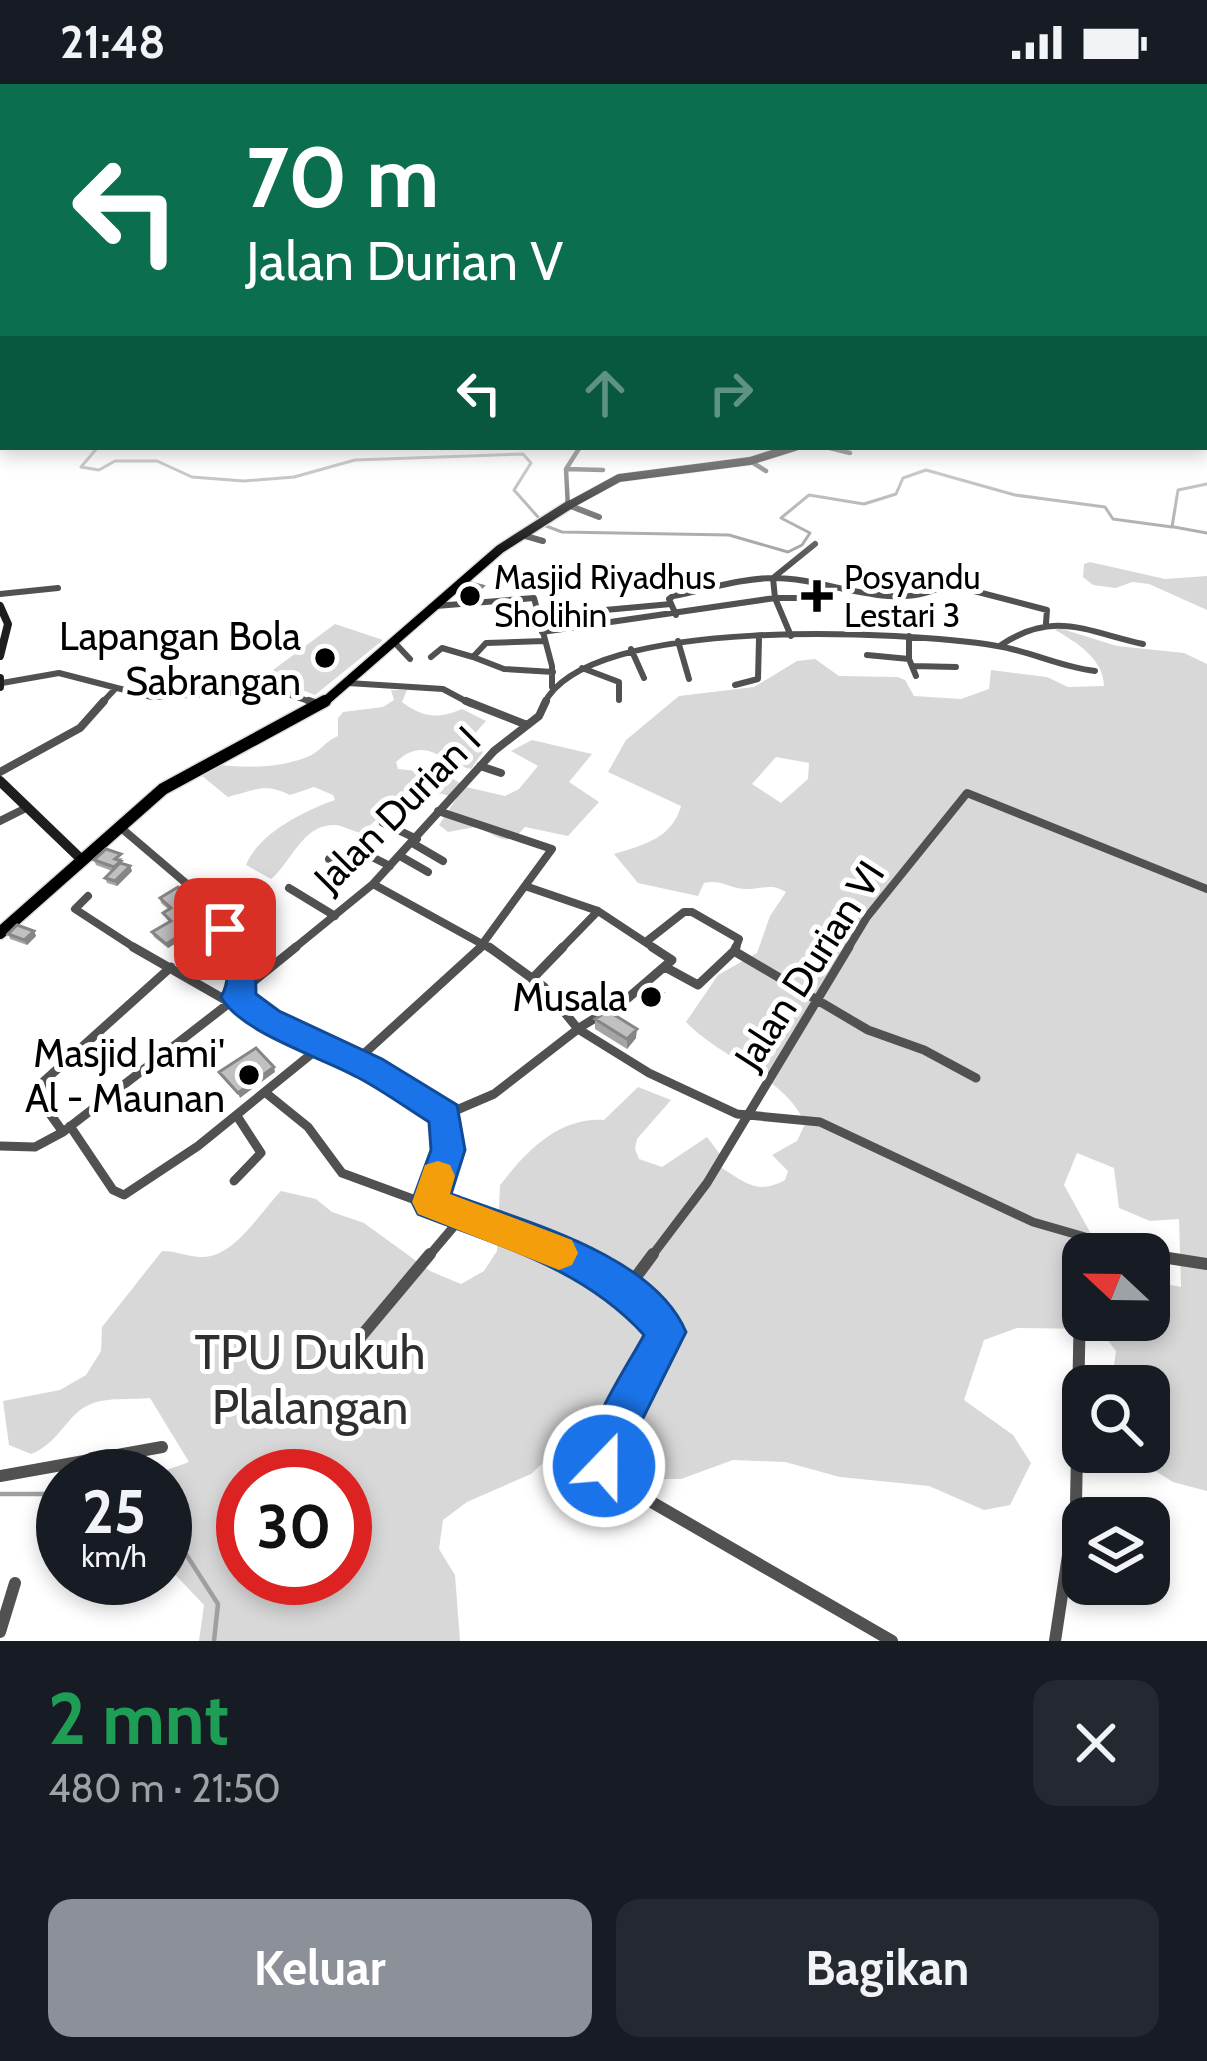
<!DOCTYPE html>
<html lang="id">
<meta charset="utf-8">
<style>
:root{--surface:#171b24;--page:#242831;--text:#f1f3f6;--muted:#9ea1a6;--accent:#8c9099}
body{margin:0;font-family:Cabin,sans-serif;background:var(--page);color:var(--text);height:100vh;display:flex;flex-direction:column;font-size:45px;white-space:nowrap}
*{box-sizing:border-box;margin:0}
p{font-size:39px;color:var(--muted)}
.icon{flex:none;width:66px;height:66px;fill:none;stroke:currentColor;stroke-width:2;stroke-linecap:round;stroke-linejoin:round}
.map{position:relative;height:1557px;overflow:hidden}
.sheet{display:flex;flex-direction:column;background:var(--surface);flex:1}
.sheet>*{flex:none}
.hud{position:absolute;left:0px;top:0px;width:1209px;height:366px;box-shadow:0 6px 18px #0003;background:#0b6e4f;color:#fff;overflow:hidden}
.needle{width:78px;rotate:292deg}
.tools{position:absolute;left:1062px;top:1149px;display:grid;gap:24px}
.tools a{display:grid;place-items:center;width:108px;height:108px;border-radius:24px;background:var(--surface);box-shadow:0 6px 18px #0003;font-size:60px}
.speed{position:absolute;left:36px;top:1365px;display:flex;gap:24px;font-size:60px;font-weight:700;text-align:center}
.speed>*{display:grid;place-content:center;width:156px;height:156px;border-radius:50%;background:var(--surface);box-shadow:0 6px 18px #0003;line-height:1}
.speed small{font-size:30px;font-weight:400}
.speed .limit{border:18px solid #d22;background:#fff;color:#111}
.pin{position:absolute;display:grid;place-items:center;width:102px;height:102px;color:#fff;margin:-51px;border-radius:24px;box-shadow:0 6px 18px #0006}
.me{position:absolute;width:132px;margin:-66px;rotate:22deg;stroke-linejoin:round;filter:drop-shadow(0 0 9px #0008)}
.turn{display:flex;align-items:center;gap:42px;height:252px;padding:0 48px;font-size:54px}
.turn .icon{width:156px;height:156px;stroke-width:2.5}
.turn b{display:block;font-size:84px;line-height:102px}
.lanes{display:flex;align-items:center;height:114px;padding:0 48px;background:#0003;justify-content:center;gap:60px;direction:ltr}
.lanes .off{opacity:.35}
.round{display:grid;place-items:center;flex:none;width:126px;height:126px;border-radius:24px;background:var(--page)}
.headline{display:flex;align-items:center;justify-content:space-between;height:204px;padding:0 48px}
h1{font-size:72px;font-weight:700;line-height:90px;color:#1e9e55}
.action{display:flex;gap:24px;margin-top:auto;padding:24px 48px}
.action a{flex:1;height:138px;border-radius:24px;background:var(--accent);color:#fff;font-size:48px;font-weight:700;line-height:138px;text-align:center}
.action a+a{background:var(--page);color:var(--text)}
.status{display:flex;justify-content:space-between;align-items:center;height:84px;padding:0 60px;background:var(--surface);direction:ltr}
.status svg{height:33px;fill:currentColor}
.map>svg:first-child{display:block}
</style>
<div class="status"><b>21:48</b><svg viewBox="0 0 49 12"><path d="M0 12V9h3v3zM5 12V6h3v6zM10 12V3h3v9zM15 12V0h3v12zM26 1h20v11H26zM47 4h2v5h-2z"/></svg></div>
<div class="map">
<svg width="1207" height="1557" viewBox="0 0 1207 1557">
<rect width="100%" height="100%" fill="#fff"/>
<!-- green -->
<path fill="#d8d8d8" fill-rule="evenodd" d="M1090,478l75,17 42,-3v34l-58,-26 -17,-2 -16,6 -23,-3 -10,-8 1,-13z
M335,540l48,16 -68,55 -50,-19z
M1059,544l58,18 67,7 23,11v827l-34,-9 -48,-30h24v-66h-38l5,-35 -17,-22 -82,-1 -33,12 -20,60 49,35 18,28 -21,42 -26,5 -55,-24 -89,-9 -55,-15 -52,-2 -52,19h-34l-12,-6 -8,-13 -2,-15 -18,-25 -34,16 -42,38 -64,28 -24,18 -4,29 16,26 5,66h-261l5,-36 -39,-41v-88h-15l39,-14 -39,-64c-18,2 -43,-1 -59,6 -24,9 -31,39 -60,50l-22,-9 -6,-44 57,-11 26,-15 15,-24 1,-24 60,-76c15,0 24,5 38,6 34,2 60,-45 81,-66l35,8 16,13 32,11 66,48 31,13 23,-13 13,-20 3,-66c26,-33 58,-68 104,-65l34,-33 33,13 -34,39 -2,10 4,10 23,8 45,-30 15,20v11c24,15 35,27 63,12l3,-9 -16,-16 25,-14 8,-17c-18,-46 -85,-66 -119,-102l32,-47 39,-22 13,-37 16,-24c-16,-10 -24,-2 -40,-3 -16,0 -25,-10 -42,-6l-6,13 -60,-13 -24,-29c30,-9 58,-16 67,-48l-73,-34 18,-32 53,-44 75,-9 43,-26 18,-2 24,17 59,1 7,3 9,16 47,3 28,-10 2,-19 56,7 21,10 36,-1c0,-26 -27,-44 -49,-56zM776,673l33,6 -1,16 -27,24 -29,-19zM1077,1069l37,15 5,40 31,13 29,-2 2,68 -20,-4 -12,-17v54h-66v-66h39l-26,-11 -32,-58zM243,1392h102v102h-102z
M391,606h16l-5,12c21,16 37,17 60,7l24,12 -16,18 13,13 -12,17c-30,-6 -45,-35 -75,-7l2,7 47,5 21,13 39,9 14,-7 19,-23 -27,-15 21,-11 60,14 -23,28 30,20 -31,34 -43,-9c-20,24 -27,7 -50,0l-27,5 -9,-7 17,-26c-34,-18 -69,8 -93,34 -11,-1 -18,-7 -28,-8 -32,-2 -44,38 -64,54l-25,-14c13,-32 58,-54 89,-65l-2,-5 -19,-8 -24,8c-27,-13 -36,-4 -62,2l-26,-21 19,-11c26,3 59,3 86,-8 12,-4 18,-16 31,-21v-18l5,-6 40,-5 11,-7z"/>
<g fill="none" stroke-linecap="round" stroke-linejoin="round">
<!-- stream-far1 -->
<path stroke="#9f9f9f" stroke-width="3" d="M98,363l-17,20 18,3 16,-9h42l35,16 52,4 50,-4 61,-17 168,-6 8,9 -17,27 32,36 16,6 167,3 59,17 14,-7 8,-12 -29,-15 28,-23 55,9 32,-10 7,-16 23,-8 89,25 90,12 8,12 59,8 6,-37 29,-6
M1174,443l33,6"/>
<!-- stream -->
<path stroke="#9f9f9f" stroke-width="4.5" d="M0,1410h63
M165,1456l17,8 36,56 -4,37"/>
<defs>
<path id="primary-far2" d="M564,424l55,-30 131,-17 45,-14"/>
<path id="primary-far1" d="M322,620l178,-155 69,-44"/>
<path id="primary" d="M0,849l163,-144 162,-88"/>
</defs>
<!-- primary-far2 casing -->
<use href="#primary-far2" stroke="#dbdbdb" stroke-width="9"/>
<!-- primary-far1 casing -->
<use href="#primary-far1" stroke="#dbdbdb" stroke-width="12"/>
<!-- primary casing -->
<use href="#primary" stroke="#dbdbdb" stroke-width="15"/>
<!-- minor-far4 -->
<path stroke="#515151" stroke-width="4.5" d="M826,363l24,6
M750,377l16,10
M566,385l37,1
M568,424l-2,-39 14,-22"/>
<!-- minor-far3 -->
<path stroke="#515151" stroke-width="6" d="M568,421l31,12
M522,451l21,6
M0,510l58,-6
M436,522l98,-8 18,68v21
M676,531l-7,-16 4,-3c32,-6 69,-18 101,-18 56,0 121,37 173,6l100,26 -1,13
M539,532l132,-12
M542,548l233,-34h32
M791,552l-16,-38 -2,-20 42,-34
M909,552v23l7,17
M678,557l11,38
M394,558l16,17
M1001,561c53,-35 84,-14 142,-1
M631,565l13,29
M867,571l42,4
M431,573l11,-9 31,9 13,-14 58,-2
M473,573l31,12 49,3
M912,582l44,1
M582,584l37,14v18
M2,599l57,-10 93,24 124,-7 41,14
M348,599l95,6 28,15
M735,601l23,-6 1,-40
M101,620l14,-15
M544,620c42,-90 365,-73 453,-58 33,5 63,21 98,25"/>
<!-- minor-far2 -->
<path stroke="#515151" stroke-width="8" d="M309,617l8,3
M466,617l61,24
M480,682l21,7
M0,688l80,-44 24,-27
M438,727l114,38 -74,101
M0,737l28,-14
M383,739l34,16
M120,743l81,69 32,54
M414,760l29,17
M400,772l28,16
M329,775l10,3 23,-10 28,14
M373,800l120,66
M525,802l73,25 59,39
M289,804l46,28
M88,812l-13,13 63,41
M647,857l37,-29h8l47,27 -4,11
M292,866l81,-66 121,-133 45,-35 7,-15
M560,866l38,-39
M847,866l20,-33 100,-124 240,96"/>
<!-- minor-far1 -->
<path stroke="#515151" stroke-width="9" d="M133,863l96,55
M232,863l11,44 -6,6 30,22 103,49 75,47 49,-21 84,-65 71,44 88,41 83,8 213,100 111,32
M489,863l55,40 34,42
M736,863l-2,4 134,79 56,20 52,28
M665,883l33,18 36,-34
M532,895l31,-32
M243,906l53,-43
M579,944l49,-30 44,-38 -20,-13
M356,977l125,-114
M266,1009l42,34 34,46 229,84
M70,1042l43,64 11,5 74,-49 122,-99
M63,1048l-23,-32 4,-19 127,-114
M0,1062l35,1 28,-15 174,-135
M234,1097l27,-28 -24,-37
M430,1118l18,-51 -3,-36
M1149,1171l15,2
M428,1173l33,-39
M651,1173l56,-74 142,-236
M1081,1173v-20"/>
<!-- minor -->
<path stroke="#515151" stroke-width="12" d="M564,1170l63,35 41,46 -65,121 7,22 282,163
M1149,1171l58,9
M627,1205l26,-35
M353,1262l77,-92
M0,1392l162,-29
M0,1548l15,-49
M1055,1557l21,-138 5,-249"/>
<!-- secondary-far2 -->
<path stroke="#1e1e1e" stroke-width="6" d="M0,309l3,8"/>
<!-- secondary-far1 -->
<path stroke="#1e1e1e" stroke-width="8" d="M0,522l8,18 -8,32
M0,594v9"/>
<!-- secondary -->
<path stroke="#1e1e1e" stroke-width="10" d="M0,697l81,78"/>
<!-- primary-far2 -->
<use href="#primary-far2" stroke="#000" stroke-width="8"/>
<!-- primary-far1 -->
<use href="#primary-far1" stroke="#000" stroke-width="9"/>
<!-- primary -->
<use href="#primary" stroke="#000" stroke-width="12"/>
</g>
<!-- wall -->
<path fill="#a5a5a5" d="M484,507l-5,4 -18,1 -1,-4z
M123,774l-3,3 2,2 8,3 2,5 -15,15 -10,-3 -2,-5 7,-7 -16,-6 -2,-5z
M184,808l2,5 -4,3 24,19 1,5 -39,24 -14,-11 -2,-5 17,-10 -6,-9 5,-4 -7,-6 -1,-5z
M34,847l2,5 -9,9 -17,-6 -2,-5z
M642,909h21v5l-7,8 -14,-8z
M595,935l41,19 -9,11 -32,-20z"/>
<!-- shaded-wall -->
<path fill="#868686" d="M130,782l2,5 -15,15 -2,-5z
M206,835l1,5 -39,24 -2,-4z
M34,847l2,5 -9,9 -3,-5z
M637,945l-1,9 -9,11v-10z
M274,983l1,5 -35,26 -2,-5z"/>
<!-- building -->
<path fill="#c0c0c0" stroke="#868686" stroke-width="3" d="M471,499l12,3 -4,4 -19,2z
M106,765l15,5 -6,5 6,2 -7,6 -20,-7z
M120,779l10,3 -15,15 -10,-3z
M178,803l6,5 -7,5 29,22 -40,25 -14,-12 19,-11 -8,-8 8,-5 -11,-10z
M17,841l17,6 -10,9 -16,-6z
M650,902l13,7 -7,8 -14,-8z
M608,927l29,18 -10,10 -32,-20z
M256,964l18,19 -36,26 -19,-21z"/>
<!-- sky -->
<linearGradient id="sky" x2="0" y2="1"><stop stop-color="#8baccb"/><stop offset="0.55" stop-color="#fff"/><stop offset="1" stop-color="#fff" stop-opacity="0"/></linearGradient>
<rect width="1207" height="484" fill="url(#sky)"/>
<!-- route -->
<path fill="#1a73e8" stroke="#114b97" stroke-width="3" d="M225,834l10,4 20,34 1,38 23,17 103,48 75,46 8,45 -14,44c73,28 202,60 235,138l-59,118 -9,31 -14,6 -15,-6c-16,-38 36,-110 55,-146 -61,-67 -144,-89 -226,-121l-6,-12 19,-52 -2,-28c-24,-15 -47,-32 -72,-45 -36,-20 -116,-44 -136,-80 14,-24 1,-46 -11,-68z"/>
<!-- slow -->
<path fill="#f59e0b" d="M438,1077l12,4 5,11 -5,18 122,46 6,13 -6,12 -13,5 -141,-56 -6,-12 13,-37z"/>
<!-- markers -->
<g fill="#000" stroke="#fff" stroke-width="4.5">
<circle cx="470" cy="512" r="12"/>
<path d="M811 494h12v12h12v12h-12v12h-12v-12h-12v-12h12z"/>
<circle cx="325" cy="574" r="12"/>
<circle cx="651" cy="913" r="12"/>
<circle cx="249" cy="991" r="12"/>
</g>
<g text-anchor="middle" stroke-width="10" stroke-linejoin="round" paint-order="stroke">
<!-- far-poi labels -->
<g font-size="33" fill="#000" stroke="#fff" text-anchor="start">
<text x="494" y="505">Masjid Riyadhus<tspan x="494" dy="38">Sholihin</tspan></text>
<text x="844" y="505">Posyandu<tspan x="844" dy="38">Lestari 3</tspan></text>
</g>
<!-- poi labels -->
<g font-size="39" fill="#000" stroke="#fff" text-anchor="end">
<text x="301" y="566">Lapangan Bola<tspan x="301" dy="45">Sabrangan</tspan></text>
<text x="627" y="927">Musala</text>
<text x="225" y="983">Masjid Jami'<tspan x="225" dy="45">Al - Maunan</tspan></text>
</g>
<!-- street labels -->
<g font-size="39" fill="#000" stroke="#fff">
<text transform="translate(397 725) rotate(-45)" y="14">Jalan Durian I</text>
<text transform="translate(809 881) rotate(-57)" y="14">Jalan Durian VI</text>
</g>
<!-- near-park labels -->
<g font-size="48" fill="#2f2f2f" stroke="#fff">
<text x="310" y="1285">TPU Dukuh<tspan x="310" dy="55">Plalangan</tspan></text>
</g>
</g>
</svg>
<div class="tools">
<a><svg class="needle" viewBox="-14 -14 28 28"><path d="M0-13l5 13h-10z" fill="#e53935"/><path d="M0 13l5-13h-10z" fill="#9ea1a6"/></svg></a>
<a><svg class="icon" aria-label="search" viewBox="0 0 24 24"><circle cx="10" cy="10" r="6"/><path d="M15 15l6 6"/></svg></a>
<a><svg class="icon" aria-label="layers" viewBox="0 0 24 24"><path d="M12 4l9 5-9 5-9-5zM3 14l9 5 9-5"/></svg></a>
</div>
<div class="speed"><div>25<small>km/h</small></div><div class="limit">30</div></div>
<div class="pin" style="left:225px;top:845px;background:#d93025"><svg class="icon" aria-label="arrive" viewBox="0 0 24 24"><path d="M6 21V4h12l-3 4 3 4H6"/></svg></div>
<svg class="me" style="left:604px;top:1382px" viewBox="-20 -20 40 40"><circle r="17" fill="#1a73e8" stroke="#fff" stroke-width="3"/><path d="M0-11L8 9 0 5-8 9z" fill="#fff"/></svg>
<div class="hud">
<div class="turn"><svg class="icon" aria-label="left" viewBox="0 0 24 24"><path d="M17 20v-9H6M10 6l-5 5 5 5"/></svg><div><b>70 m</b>Jalan Durian V</div></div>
<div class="lanes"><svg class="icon" aria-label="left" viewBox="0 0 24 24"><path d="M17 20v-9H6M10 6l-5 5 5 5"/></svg><svg class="icon off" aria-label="ahead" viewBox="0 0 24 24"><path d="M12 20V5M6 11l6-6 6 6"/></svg><svg class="icon off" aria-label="right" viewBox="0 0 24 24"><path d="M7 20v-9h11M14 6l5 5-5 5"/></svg></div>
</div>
</div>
<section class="sheet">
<div class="headline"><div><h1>2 mnt</h1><p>480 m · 21:50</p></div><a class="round"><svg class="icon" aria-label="close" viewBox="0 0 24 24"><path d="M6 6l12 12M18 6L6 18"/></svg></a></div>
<div class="action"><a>Keluar</a><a>Bagikan</a></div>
</section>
